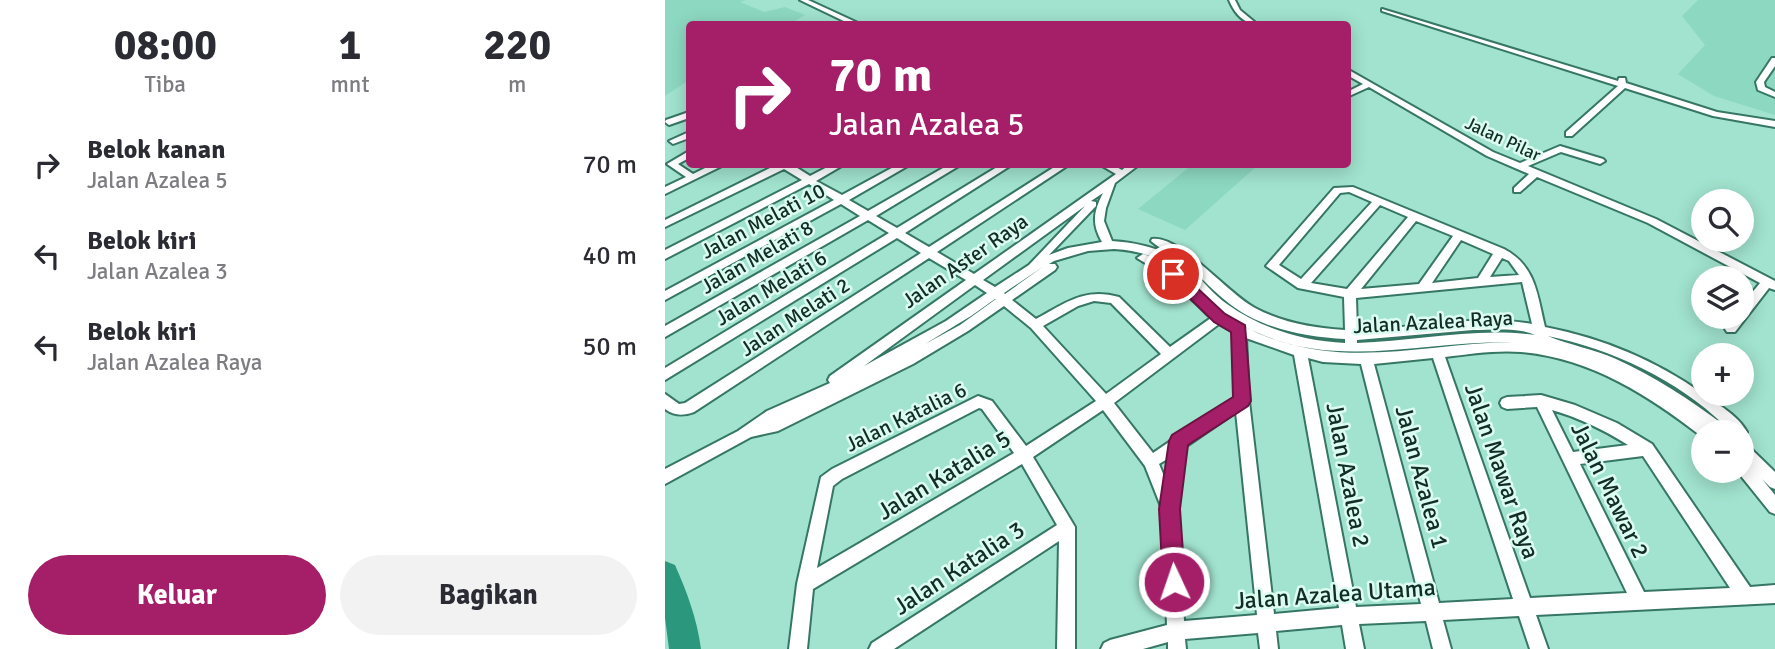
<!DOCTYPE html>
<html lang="id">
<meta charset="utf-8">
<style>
:root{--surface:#fff;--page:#f2f2f3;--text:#2b2b33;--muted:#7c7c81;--accent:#a51e68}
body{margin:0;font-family:Signika,sans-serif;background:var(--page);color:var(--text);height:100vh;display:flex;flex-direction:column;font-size:26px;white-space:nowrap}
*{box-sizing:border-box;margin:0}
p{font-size:23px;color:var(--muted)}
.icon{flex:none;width:38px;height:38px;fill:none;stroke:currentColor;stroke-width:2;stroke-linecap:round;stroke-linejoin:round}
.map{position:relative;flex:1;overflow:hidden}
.side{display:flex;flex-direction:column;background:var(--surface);width:665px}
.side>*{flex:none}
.hud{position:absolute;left:21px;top:21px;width:665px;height:147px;border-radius:7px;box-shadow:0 4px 18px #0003;background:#a51e68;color:#fff;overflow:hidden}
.fabs{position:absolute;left:1026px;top:189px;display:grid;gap:14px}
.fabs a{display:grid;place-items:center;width:63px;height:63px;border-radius:50%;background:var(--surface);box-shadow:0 4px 18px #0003;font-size:35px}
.pin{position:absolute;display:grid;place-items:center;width:60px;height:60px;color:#fff;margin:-30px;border:4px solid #fff;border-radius:50%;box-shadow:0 2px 7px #0007}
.me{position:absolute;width:77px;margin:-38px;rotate:357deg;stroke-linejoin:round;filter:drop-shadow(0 0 5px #0008)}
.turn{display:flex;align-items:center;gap:24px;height:147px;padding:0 28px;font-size:32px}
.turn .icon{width:91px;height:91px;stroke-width:2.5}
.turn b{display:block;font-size:49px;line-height:60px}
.eta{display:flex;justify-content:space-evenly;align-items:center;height:119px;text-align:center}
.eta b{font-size:42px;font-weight:800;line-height:49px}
.cta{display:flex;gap:14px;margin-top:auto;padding:14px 28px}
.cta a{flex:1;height:80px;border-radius:42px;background:var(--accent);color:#fff;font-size:28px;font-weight:800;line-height:80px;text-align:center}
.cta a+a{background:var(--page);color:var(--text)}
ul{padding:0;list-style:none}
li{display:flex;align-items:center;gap:21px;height:91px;padding:0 28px}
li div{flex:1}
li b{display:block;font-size:26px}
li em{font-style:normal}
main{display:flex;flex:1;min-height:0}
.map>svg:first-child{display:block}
</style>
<main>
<section class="side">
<div class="eta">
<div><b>08:00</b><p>Tiba</p></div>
<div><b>1</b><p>mnt</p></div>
<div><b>220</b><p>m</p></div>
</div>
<ul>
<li><svg class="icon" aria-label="right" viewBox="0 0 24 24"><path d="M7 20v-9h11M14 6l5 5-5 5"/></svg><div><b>Belok kanan</b><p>Jalan Azalea 5</p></div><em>70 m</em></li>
<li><svg class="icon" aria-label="left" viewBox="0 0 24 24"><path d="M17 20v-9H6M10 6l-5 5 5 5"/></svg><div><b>Belok kiri</b><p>Jalan Azalea 3</p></div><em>40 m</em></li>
<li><svg class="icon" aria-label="left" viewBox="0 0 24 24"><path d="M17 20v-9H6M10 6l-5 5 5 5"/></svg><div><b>Belok kiri</b><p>Jalan Azalea Raya</p></div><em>50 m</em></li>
</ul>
<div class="cta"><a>Keluar</a><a>Bagikan</a></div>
</section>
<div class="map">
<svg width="1110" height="649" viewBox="0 0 1110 649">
<rect width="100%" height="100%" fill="#a1e3ce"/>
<!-- built -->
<path fill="#8dd8c1" d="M0,0h81l-6,2 24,10 21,-5 20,8 -15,9h-101v56l-24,16z
M1033,0h77v115l-61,-19 -36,-22 27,-29 -23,-29z
M528,164l65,1 -73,65 -47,-21z"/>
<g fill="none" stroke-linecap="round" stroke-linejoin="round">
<!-- river -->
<path fill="#2b977d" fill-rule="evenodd" d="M0,561l10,4c12,27 22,54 26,84h-32l-4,-31z"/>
<defs>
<path id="street" d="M135,0h8l50,23 -8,1z
M564,0h6l5,10 17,14c-14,0 -23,-12 -28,-24z
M717,9l236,72 1,-3h6l1,5 91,29 58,9v6l-62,-11 -88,-28 -53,48h-6v-4l52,-46 -236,-75z
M1107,58h3v8l-11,16 1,5 10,5v5l-17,-7 -2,-8z
M682,69l146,83 27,11 40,-17 43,13 2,2 -5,3 -39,-12 -33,14 128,53 119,62v9l-6,-2 -34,44h-8l-2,-3 9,-12h7v-11l19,-23 -112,-60 -111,-46 -17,15h-6v-4l15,-14 -42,-18 -118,-69 -22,10v-5l16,-8 -16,-9z
M24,112v6l-20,7 -4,-3 1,-2z
M24,132v6l-16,6 -4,-3z
M24,151v7l-11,6 15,10 20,-10h13l-61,30v-7l21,-10 -19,-13z
M113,164h13l19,12 23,-12h12l-29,17 26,14 57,-31h12l-62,36 19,11 82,-47h12l-86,52 21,12 105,-64h11l-108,69 24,14 130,-83h11l-133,88 37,22 142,-100 -17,-10h12l11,6 7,-6h11l-25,19 -9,25 -2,13 8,20c29,2 58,9 80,29 12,12 22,25 35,34 35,25 76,37 118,39v-4c-39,-2 -82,-10 -114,-34 -16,-12 -29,-27 -44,-40 -11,-9 -26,-15 -36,-24l1,-2c28,-4 76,55 103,69 28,15 58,20 90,22l-1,-33 -46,-9 -32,-22 68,-78 19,-1 151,62c32,17 33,45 41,78 57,11 112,34 158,67 14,10 35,21 44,38l-2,4 -4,2v-6h-10l-3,-3 1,3h-26v5l-2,-1c-53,-41 -111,-78 -180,-84 -25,-2 -51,2 -76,5l85,241 97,-5 -90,-186 -30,2 -5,-2 -2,-4 2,-4 5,-2 34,-2 34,10 42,18 35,21 98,143 25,-2v18l-239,12 12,34h-18l-11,-33 -76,4 8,29h-18l-7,-28 -67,3 5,25h-18l-4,-24 -66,6 2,18h-18l-2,-16 -73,6 1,10h-18v-7l-25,7h-42l3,-6 6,-3 57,-15 -5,-116 -17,-43 -42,-56 -70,47 42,70v122h-18l2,-108 -165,108h-25l3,-6 185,-118 -35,-61 -209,125 -6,60h-18l8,-65 24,-107 11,-8 146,-73 14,5 34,45 70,-45 -65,-73 -27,-22 -36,25 -55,33 -135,67 -27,6 -86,47v-15l73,-38 29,-20 63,-28 -2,-3 2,-4 136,-96 -37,-22 -235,154c-11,4 -20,4 -29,-3v-15l14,10 6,-1 236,-150 -24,-15 -232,142v-12l224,-135 -21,-13 -203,117v-11l195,-110 -19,-12 -176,96v-9l169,-91 -25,-16 -144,75v-9l137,-70 -18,-11 -119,58v-7zM684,192l23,10 -71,77 -22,-14 61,-72zM438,193c-9,18 -12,30 -1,49l-34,6 -19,7 47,-49v-4l-5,-1zM715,205l28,12 -61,72 -36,-6zM420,206l-56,59 -34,22 -12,-7zM751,221l37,15 -34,48 -58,5zM796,240l32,14 -15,24 -46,5zM449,249c37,2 61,16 86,44 -17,-17 -34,-32 -57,-39l-6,4 33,20 41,40 -41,29 -51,-50c-34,-10 -54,6 -83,22l-24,-19 43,-30 2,-3 -2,-3h-6l5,-3 34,-10zM837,258l7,3 10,14 -29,2zM379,266l-39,28 -1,-1zM857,282l10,42c-58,-10 -117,5 -175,6l-1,-32zM310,285l12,8 -41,28 -82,45zM330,299h1l-36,26 -35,19 46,-28zM429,301l17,2 50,51 -55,40 -63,-68 35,-20zM549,307c96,73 191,34 298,35 -82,1 -155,25 -236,-2 -23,-8 -43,-18 -62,-33zM554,324l14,8 2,66 -55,37 -6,2 -2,3 -19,13 -39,-50zM808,330c18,0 46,-3 62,5 -59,-8 -119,6 -178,8v-3zM883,336c63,13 130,44 176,89 -34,-25 -70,-49 -108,-66 -22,-10 -47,-14 -68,-23zM581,338l48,17 45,253 -65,6 -25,-213zM643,358l15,4 38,2 60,240 -65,3zM768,358l80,241 -74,4 -65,-239zM314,408l3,1 32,44 -197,115 16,-82 9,-7zM887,410c28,8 52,20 76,35l-55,7zM571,412l21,203 -73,6 -6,-112 7,-62zM978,456l87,132 -86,4 -64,-128zM504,458l-3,23 -7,-17z
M1076,443l5,1 29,28v17l-5,-2 -8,-8 13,16v19l-5,-2 -33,-41h4z"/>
</defs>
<!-- street casing -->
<use href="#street" stroke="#367664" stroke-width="4"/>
<!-- street -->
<use href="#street" fill="#fff" fill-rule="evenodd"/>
</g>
<!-- route -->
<path fill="#a51e68" stroke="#6b1444" stroke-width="2" d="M508,268l5,2 47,44 20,11 6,76 -3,5 -60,39 -8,64 5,73 -3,8 -8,3 -8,-3 -3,-8 -4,-73 10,-68 3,-6 61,-38 -2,-65 -17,-10 -46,-45 -3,-3z"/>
<g text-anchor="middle" stroke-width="5" stroke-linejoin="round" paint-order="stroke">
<!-- far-street labels -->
<g font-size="18" fill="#122d25" stroke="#dcfcf1">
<text transform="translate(838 139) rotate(25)" y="6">Jalan Pilar</text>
</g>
<!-- street labels -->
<g font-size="21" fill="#122d25" stroke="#dcfcf1">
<text transform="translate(98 221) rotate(-28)" y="7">Jalan Melati 10</text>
<text transform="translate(92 257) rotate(-30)" y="7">Jalan Melati 8</text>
<text transform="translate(300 261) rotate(-35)" y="7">Jalan Aster Raya</text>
<text transform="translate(106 288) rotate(-31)" y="7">Jalan Melati 6</text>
<text transform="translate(130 317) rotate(-33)" y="7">Jalan Melati 2</text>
<text transform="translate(768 322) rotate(-3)" y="7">Jalan Azalea Raya</text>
<text transform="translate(241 417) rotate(-26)" y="7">Jalan Katalia 6</text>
</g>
<!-- near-street labels -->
<g font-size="24" fill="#122d25" stroke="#dcfcf1">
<text transform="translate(837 471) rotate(71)" y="8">Jalan Mawar Raya</text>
<text transform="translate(279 475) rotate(-31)" y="8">Jalan Katalia 5</text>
<text transform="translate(683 475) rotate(79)" y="8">Jalan Azalea 2</text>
<text transform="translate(757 477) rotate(75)" y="8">Jalan Azalea 1</text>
<text transform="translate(945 490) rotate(64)" y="8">Jalan Mawar 2</text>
<text transform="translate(294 568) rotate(-33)" y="8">Jalan Katalia 3</text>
<text transform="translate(670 594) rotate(-4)" y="8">Jalan Azalea Utama</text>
</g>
</g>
</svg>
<div class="fabs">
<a><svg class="icon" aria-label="search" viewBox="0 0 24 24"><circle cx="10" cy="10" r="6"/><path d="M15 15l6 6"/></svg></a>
<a><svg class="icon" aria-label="layers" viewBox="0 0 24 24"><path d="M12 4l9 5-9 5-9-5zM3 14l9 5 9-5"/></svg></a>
<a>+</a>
<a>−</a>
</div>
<div class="pin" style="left:508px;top:274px;background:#d93025"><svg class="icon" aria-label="arrive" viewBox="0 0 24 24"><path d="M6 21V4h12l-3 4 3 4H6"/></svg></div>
<svg class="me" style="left:509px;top:582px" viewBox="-20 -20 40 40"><circle r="17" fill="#a51e68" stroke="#fff" stroke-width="3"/><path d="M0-11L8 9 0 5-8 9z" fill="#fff"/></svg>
<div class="hud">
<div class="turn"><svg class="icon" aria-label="right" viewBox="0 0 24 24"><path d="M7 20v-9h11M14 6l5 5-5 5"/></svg><div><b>70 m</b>Jalan Azalea 5</div></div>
</div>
</div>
</main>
